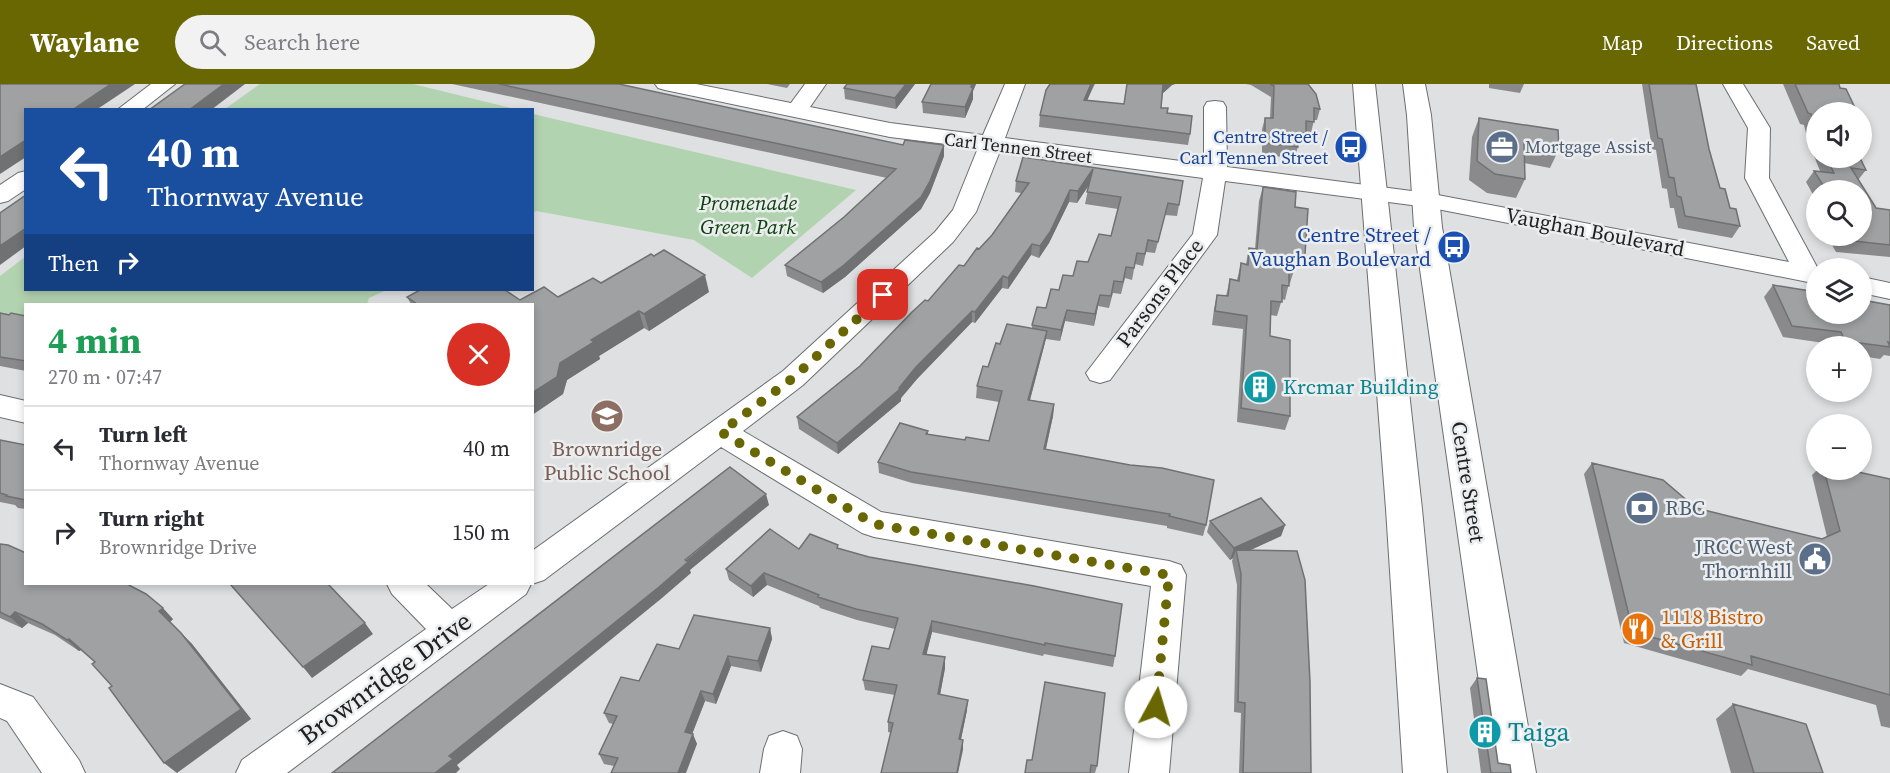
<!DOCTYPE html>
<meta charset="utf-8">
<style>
:root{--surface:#fff;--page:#f2f2f3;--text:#2b2b33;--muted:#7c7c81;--line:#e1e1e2;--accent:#686702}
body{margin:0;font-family:"Source Serif 4",serif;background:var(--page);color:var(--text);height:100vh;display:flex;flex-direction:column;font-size:22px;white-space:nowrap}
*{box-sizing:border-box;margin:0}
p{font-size:20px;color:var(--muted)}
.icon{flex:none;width:33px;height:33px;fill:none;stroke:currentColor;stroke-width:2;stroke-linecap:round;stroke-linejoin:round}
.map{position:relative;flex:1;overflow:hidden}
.details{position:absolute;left:24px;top:219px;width:510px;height:282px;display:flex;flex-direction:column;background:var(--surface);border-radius:0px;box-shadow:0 3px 9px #0003}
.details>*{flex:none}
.banner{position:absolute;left:24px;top:24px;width:510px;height:183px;border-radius:0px;box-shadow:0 3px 9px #0003;background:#1a4fa0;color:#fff;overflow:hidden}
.tools{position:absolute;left:1806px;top:18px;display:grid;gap:12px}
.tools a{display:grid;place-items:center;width:66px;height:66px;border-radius:50%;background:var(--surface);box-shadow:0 3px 9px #0003;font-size:30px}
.pin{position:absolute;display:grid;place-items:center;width:51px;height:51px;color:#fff;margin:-26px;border-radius:12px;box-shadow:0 3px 9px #0006}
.me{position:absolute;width:66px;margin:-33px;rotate:6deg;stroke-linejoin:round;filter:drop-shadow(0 0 4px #0008)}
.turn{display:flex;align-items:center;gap:21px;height:126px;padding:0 24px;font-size:27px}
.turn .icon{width:78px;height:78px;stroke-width:2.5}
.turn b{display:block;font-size:42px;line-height:51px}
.then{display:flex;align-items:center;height:57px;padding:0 24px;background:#0003;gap:12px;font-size:22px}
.round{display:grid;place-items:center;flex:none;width:63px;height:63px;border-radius:32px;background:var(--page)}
.headline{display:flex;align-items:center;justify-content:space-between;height:102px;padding:0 24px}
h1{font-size:36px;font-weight:700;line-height:45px;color:#1e9e55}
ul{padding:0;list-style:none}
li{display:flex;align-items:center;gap:18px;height:84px;padding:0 24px;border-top:2px solid var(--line)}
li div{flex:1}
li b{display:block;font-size:22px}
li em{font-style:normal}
header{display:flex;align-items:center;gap:36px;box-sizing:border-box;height:84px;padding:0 30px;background:var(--accent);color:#fff}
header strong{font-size:28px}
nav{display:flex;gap:33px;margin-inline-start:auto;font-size:21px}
.search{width:420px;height:54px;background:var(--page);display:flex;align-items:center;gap:15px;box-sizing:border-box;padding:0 21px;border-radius:33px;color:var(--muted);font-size:22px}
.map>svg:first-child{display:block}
</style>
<header>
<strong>Waylane</strong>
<div class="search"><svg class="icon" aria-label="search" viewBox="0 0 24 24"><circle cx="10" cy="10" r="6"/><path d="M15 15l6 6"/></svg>Search here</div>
<nav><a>Map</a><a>Directions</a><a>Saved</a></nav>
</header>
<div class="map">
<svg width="1890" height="689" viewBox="0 0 1890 689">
<rect width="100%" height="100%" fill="#dee0e1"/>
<!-- green -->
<path fill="#b2d3b0" d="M260,0h153l102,25h-290z
M533,30l323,76 -104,88 -58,-38 -158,-29 -3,2z
M25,173l1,33h360l-17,8 -2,6h-341l-1,13 -25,-4v-37z"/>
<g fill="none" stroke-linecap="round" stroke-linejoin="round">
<defs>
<path id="minor" d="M151,0h24l-33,26h-25z
M655,0h41l95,19 14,-19h21l-16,23 80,16 93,12 22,-51h20l-20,54 199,26v-57l3,-5 8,-1 8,1 3,5 1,60 200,26 362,69 -44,-84 3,-50 -25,-44h20l27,44 -1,50 48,89 5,1h-6v15l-8,-1 -381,-75 -202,-26 -8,54 -107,145 -10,3 -10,-3 -4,-7 107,-139 10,-56 -203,-27 -24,61 -23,30 -150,143 -60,46 138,81 288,49 12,4 5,10 -17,198h-40l22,-187 -277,-49 -12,-4 -141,-86 -177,133 -12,4h-1l1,-33 251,-180 152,-139 18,-22 25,-62 -88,-11 -225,-47 -7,-2z
M26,87v18l-18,12 -8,2v-18l18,-12z
M1862,193l28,6v16l-28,-6z
M0,311l26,6v22l-26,-6z
M387,500h39l26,25 37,-25h42l-5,10 -239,179h-51l6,-13 184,-131 -34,-35z
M0,600l33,13 46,63 6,13h-43l-35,-52 -7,-3z
M783,647l14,5 5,13 -2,24h-40l4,-24 5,-13z"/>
<path id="major" d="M1353,0h22l47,425 25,264h-44l-17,-264z
M1403,0h22l6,31 11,112 94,546h-44l-78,-546 -7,-112z"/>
</defs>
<!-- minor casing -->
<use href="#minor" stroke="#6c6e6f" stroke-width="2"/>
<!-- major casing -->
<use href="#major" stroke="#6c6e6f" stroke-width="2"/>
<!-- minor -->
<use href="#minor" fill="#fff" fill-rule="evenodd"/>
<!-- major -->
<use href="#major" fill="#fff" fill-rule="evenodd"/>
</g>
<!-- wall -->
<path fill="#8a8a8c" d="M452,0h167l325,72 -14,37 -9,16 -76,68 -22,16 -36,-17 -2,-11 59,-48 43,-39z
M767,0h23l-3,4z
M915,0l-19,25 -51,-10 -1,-11z
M931,0h45l-3,7v8l-8,19 -42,-5 -1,-11z
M1050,0h45l-8,16 37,4 3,-20h48l-3,1 -9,8 -2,15 29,26 -2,11 -149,-18 1,-12z
M1246,0h62l12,25 -3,11h-3l-3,13h-5l-3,11h-5v3l-4,11 -32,-3v-26l3,-11h5l1,-21 -20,-12z
M1489,0h35l-4,9 -31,-5z
M1642,0h54l13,65 11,39 20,38 -8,12 -54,-10 -4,-20h-4l-3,-19 -5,-1 -6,-38 -4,-1z
M1783,0h56l-23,28v46h44l6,12 -8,10 18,28 14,2v47l-54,-5 -9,-16h35v-46h-46v10l-10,-18 8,-11h6l-12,-30 -4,-16 -4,-1z
M1479,34l80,31 -9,19 -26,-5 1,16 -9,19 -29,-5 -18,-13 3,-43z
M1862,39l7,17 -7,10z
M1023,73l156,48 -2,11 -12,-1 -10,38 -9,-1 -3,14 -8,-2 -3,16 -7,-2 -4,16 -8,-1 -4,15 -11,-2 -4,20 -29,-5 -5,20 -14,-2 -16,61 24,4 -1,12 -7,33 160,76 -3,11 -36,-8v-2l-255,-43 -33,-10 -1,-11 50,-31v3l37,6 24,1 10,-39 -23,-4 1,-12 11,-19 12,-23 32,-16v-3l27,-35 29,-28 23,-26 7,-27 -33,-5 4,-19 -12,18 -8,-1 -20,41 -10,15 -8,-3 -23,34 -6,-1 -27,35 -3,-1 -55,57 -16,19v3l-63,53 -39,-25 -2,-12 63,-51 104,-100 28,-31 29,-42 -6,-1 1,-11z
M1263,103l32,20 10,47 -5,14 -5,-1 -5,16h-1l-4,17 -3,-1 -5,17 -7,-1v21l20,80 -5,14 -48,-8 6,-93 -31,-4 2,-16 3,-14 9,1 4,-17 7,1 4,-17 5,1 3,-16 6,1 4,-48z
M1773,201l117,20v51l-6,-1 -4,4 -18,-3v-10h-30l-1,-2 -48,-7 -19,-40z
M709,208l-60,39 -5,-3 -45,28 1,3 -33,21 -4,14 -31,21v-111h-121l-4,-7 113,3 38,-3z
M0,229l26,3v55l-26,-5z
M0,356l26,5v64l-8,-1 -3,-3 -15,-3z
M1592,379l104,45 126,31 5,-2 -15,-62 5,-5h32l41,9v249l-9,-2 -5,-21 -128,-36 -7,7 -117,-33 -40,-169z
M1210,437l75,4 -4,11 -30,14 60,223h-72l2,-60 -7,-1 3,-127 -5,-24 1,-3 -3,2 -23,-28z
M0,460l173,75 -3,3 22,22 59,75 -139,-33 -17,-24 -14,-12 -2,1 -24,-16 -27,-12 -6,5 -22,-10z
M839,464l276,108 -2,11 -69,-13 -1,2 -111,-24 -6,22 19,14 -5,27 27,15 -6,29 2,1v10l-75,-18v-10l7,-27 -30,-5 -2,-10 26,-31 6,-20 -38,-9 -37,-12 -1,-2 -52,-21 -14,12 -24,-17 -3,-11 73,-20z
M770,544l2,11 -11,33 -30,-6 -15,38 -11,-3 -13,33 5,10 -83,22 -10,-2 -5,-10 14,-30 -4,-1 -5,-10 75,-64z
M1477,594l21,85 13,10h-30l-11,-85z
M1045,598l52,84 -2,7h-70l7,-13z
M1733,620l90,69h-92l-15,-54z"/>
<!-- shaded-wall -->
<path fill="#707172" d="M111,0h24l-39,26h-24z
M224,0h21l-34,26h-22z
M906,0h9l-19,25 -1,-11z
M972,0h4l-3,7v8l-8,19v-11z
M1091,0h3l-11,27 1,-11z
M1163,0h12l-3,1 -10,9z
M26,56v17l-26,17v-17z
M944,61v11l-14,37 -9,16 -76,68 -22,16 -2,-11z
M1093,85l-1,11 -15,23 1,-12z
M1070,106l-1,12 -20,41 -10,15 1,-12z
M26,144v18l-26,19v-19z
M1032,160l-1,11 -23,34v-11z
M705,191l4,17 -60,39 -5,-17z
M1003,192l-1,12 -27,35v-11z
M1100,211l-2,11 -4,20 1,-12z
M1067,226l-2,11 -5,20 1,-11z
M639,227l5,17 -45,28 1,3 -33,21 -4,14 -31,21v-22l28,-30 31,-23z
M972,227v11l-55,57 -16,19v3l-63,53 -1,-11 62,-55 17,-21z
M1047,247l-2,11 -18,69 1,-11z
M1054,320l-1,12 -10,45 1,-12z
M766,410l3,11 -79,65 1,3 -29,25 -205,167 3,4 -4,4h-21l14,-17z
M1285,441l-4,11 -44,20 -1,-6 -3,8 -3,2 4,-12z
M764,489l3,12 -14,12 -2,-11z
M163,524l10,11 -3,3 22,22 59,75 -74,54 -13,-10 -5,-152z
M15,528l13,11 -6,5 -12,-11z
M932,537v11l-8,33 -1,-11z
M365,539l8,11 -61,44 -9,-11z
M770,544l2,11 -11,33 -3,-11z
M69,555l12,11 -2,1 -12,-11z
M728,572l3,10 -15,38 -3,-10z
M945,573v11l-7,37v-11z
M701,607l4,10 -16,41 -4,-10z
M968,616l-1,10 -8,39v-10z
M693,650l4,10 -11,29h-8z
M963,656v10l-5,23h-1z"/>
<!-- building -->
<path fill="#a0a1a3" stroke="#707172" stroke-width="1.5" d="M0,0h111l-39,26h-46v30l-26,17z
M185,0h39l-35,26h-40z
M499,0h120l284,61 2,-5 39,5 -14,36 -9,16 -77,68 -23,17 -36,-17 59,-48 52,-48z
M847,0h59l-11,14 -51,-10z
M931,0h41l-1,3 2,1 -8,19 -43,-5z
M1050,0h41l-7,16 40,4 3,-20h36l-2,24h7l-1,5 25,3 -2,18 -150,-19 6,-25z
M1270,0h38l8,10 4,15 -6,-1v14l-8,-1v12l-9,-1 1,15 -33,-4v-25h8l1,-32z
M1649,0h47l13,65 11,39 5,1 5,19 6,1 4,17 -55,-10 -4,-19 -4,-1 -3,-18 -5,-1 -7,-38 -4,-1z
M1795,0h44l1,4 6,1 11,23h-41v20l-5,-18 -3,-1z
M1479,34l79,12 1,19 -35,-6 1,36 -30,-5 -18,-13z
M1862,39l7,17 -7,-2z
M1023,73l160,24 -4,24 -11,-2 -10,39 -10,-2 -3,14 -8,-1 -3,15 -8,-1 -3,15 -9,-1 -3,15 -11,-1 -5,19 -28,-4 -6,20 -29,-5 5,-18 9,1 5,-19 8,1 4,-15 10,1 4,-15 11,1 11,-28 12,2 10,-39 -34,-5 6,-23 -15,22 -8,-1 -20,42 -10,14 -8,-2 -24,34 -5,-2 -28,36 -3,-1 -56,56 -17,21 1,1 -63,54 -40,-26 63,-51 52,-54 13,-12 3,1 31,-36 5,1 13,-18 2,1 13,-14 37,-52 -13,-2z
M1827,74h33l6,12 -15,-2 25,40 14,2v35l-45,-5 -3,-4h20v-46h-36l-12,-19 20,2z
M1263,103l33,5 -1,15 13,2 -3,45 -10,-1v16l-6,-1v18l-7,-1v17l-11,-1 -1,35 20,4v76l-49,-8 6,-92 -32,-5 2,-16 11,1 2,-17 9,2 2,-18 7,2 1,-17 8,1z
M26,111v33l-26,18v-33z
M664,166l41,25 -61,39 -5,-3 -48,29 3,2 -34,21 -3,14 -25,16v-89h-115l-10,-7 13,-7h85l15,10 24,-13 14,10 35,-19 8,5 50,-29 3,2z
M1773,201l43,7v22h46v-14l28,5v38l-2,-1 2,5 -45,-6 -4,-9 -49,-6z
M0,229l9,2 2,-2 15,3v45l-26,-4z
M1007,240l40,7 -19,69 26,4 -10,45 86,16 32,3 52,12 -8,45 -37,-9 1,-2 -259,-42 -33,-10 22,-39 28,8 -2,3 39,6 1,-3 23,4 13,-50 -25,-5 6,-20 5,1 8,-24 4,1z
M0,356l26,5v55l-20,-4 1,-1 -7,-2z
M1592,379l71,17 33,28 126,31 18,-8 -16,-61h25l41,9v216l-139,-39 1,9 -119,-33z
M730,383l36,27 -81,66 3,2 -29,25 -210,169 4,3 -18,14h-103z
M1261,414l24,27 -51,23 -24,-27z
M770,445l29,20 11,-15 28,11 -1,3 32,9 165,29 88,18 -7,52 -70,-13v2l-113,-24 -9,33 22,3 -7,37 30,6 -9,39 4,1 -6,33h-76l12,-50 -5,-1 9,-37 -34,-5 9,-34 17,3 9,-31 -42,-9 -38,-12 1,-2 -55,-22 -13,13 -25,-17z
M0,460l8,1 18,8v31h101l19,10 17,14 -4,3 22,22 60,76 -77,54 -55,-75 3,-2 -20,-22 3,-2 -26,-23 -2,1 -25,-16 -27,-12 -5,5 -10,-5z
M1236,466l61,1 8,29 5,102 1,91h-68l2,-70 -7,-1 3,-128z
M230,500h98l37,39 -62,44z
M694,531l76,13 -12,33 -30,-5 -15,38 -12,-3 -16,41 8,2 -15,39h-67l7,-15 -19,-4 18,-38 -13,-3 17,-36 18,4 18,-37 22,5z
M1477,594l9,1 12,84 12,2 1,8h-20z
M1045,598l60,11 -8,73 -6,-1 -1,8h-65l2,-13h5z
M1733,620l73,20 17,49h-69z"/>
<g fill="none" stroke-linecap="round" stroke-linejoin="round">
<!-- route -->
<path stroke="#686702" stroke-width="10" stroke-dasharray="0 18" d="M883,211l-90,83 -72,54 153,92 295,51 -13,132"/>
</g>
<!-- icons -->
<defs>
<symbol id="bus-disc" viewBox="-11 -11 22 22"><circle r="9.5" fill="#1a4fb4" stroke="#ebedee"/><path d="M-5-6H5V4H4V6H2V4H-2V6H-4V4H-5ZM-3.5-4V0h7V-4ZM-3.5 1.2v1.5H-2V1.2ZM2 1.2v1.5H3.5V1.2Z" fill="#fff"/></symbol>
<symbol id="office-disc" viewBox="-11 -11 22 22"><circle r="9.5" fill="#5c6f8a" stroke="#ebedee"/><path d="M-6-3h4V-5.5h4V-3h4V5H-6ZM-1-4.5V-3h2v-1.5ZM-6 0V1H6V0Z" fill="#fff"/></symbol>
<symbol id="building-disc" viewBox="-11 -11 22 22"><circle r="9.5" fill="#0f9aa8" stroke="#ebedee"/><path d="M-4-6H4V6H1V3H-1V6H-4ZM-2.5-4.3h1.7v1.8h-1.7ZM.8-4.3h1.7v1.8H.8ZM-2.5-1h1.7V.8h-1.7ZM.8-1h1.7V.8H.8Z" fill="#fff"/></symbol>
<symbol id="school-disc" viewBox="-11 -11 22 22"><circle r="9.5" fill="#8d6e63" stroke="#ebedee"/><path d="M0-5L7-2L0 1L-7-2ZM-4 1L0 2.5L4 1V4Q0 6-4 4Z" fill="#fff"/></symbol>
<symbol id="bank-disc" viewBox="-11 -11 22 22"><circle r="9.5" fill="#5c6f8a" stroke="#ebedee"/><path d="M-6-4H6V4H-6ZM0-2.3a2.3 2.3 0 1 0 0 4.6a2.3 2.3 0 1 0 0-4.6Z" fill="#fff"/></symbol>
<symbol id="civic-disc" viewBox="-11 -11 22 22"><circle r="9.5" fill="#5c6f8a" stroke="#ebedee"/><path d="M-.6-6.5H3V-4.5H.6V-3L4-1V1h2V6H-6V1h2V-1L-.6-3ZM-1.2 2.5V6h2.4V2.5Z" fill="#fff"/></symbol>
<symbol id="restaurant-disc" viewBox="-11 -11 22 22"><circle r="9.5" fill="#e8710a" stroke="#ebedee"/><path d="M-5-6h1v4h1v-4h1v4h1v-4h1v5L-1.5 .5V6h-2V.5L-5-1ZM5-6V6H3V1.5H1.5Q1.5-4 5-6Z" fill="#fff"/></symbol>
</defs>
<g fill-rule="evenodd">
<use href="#bus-disc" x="1332" y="44" width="38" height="38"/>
<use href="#office-disc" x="1483" y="44" width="38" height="38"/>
<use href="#bus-disc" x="1435" y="144" width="38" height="38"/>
<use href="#building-disc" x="1241" y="284" width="38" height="38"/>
<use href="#school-disc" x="588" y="313" width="38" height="38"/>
<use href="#bank-disc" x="1623" y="405" width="38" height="38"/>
<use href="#civic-disc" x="1796" y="456" width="38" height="38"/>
<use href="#restaurant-disc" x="1619" y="526" width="38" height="38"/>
<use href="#building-disc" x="1466" y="629" width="38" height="38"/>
</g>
<g text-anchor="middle" stroke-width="5" stroke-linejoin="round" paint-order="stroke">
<!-- far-transit labels -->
<g font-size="18" fill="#164399" stroke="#ebedee" text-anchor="end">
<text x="1328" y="59">Centre Street /<tspan x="1328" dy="21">Carl Tennen Street</tspan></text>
</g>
<!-- far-service labels -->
<g font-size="18" fill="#4e5e75" stroke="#ebedee" text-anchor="start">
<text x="1525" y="69">Mortgage Assist</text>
</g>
<!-- far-street labels -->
<g font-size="18" fill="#212122" stroke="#ebedee">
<text transform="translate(1018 64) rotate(7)" y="6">Carl Tennen Street</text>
</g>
<!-- park labels -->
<g font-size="21" font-style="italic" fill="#0b420c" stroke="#ebedee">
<text x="748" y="126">Promenade<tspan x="748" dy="24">Green Park</tspan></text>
</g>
<!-- street labels -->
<g font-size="21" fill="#212122" stroke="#ebedee">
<text transform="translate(1595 148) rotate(11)" y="7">Vaughan Boulevard</text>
<text transform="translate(1160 209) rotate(-53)" y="7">Parsons Place</text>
<text transform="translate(1468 398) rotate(81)" y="7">Centre Street</text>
</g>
<!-- transit labels -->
<g font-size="21" fill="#164399" stroke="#ebedee" text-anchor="end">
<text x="1431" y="158">Centre Street /<tspan x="1431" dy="24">Vaughan Boulevard</tspan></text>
</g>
<!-- culture labels -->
<g font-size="21" fill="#0d838f" stroke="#ebedee" text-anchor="start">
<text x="1283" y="310">Krcmar Building</text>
</g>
<!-- education labels -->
<g font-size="21" fill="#785e54" stroke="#ebedee">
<text x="607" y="372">Brownridge<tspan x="607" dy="24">Public School</tspan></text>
</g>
<!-- service labels -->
<g font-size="21" fill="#4e5e75" stroke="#ebedee" text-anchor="start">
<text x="1665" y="431">RBC</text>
<text x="1792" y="470" text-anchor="end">JRCC West<tspan x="1792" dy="24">Thornhill</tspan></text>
</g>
<!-- food labels -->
<g font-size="21" fill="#c56008" stroke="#ebedee" text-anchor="start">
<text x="1661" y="540">1118 Bistro<tspan x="1661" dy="24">&amp; Grill</tspan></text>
</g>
<!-- near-street labels -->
<g font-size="26" fill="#212122" stroke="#ebedee">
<text transform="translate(385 594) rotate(-36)" y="9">Brownridge Drive</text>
</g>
<!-- near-culture labels -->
<g font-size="26" fill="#0d838f" stroke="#ebedee" text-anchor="start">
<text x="1508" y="657">Taiga</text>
</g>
</g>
</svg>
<div class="tools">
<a><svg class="icon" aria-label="sound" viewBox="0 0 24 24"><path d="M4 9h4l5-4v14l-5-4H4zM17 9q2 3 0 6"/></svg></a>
<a><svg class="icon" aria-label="search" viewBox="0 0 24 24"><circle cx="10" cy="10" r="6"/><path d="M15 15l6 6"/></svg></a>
<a><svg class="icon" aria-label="layers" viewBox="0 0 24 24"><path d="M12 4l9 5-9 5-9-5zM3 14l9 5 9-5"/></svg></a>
<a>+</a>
<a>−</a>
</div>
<div class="pin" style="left:883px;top:211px;background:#d93025"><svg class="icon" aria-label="arrive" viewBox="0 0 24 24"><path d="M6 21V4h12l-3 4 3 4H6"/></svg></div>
<svg class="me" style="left:1156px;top:623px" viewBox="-20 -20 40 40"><circle r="19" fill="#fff"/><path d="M0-13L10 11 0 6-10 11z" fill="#686702"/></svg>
<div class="banner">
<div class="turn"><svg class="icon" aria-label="left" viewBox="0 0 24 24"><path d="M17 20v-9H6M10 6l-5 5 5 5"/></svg><div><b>40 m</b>Thornway Avenue</div></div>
<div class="then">Then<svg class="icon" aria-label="right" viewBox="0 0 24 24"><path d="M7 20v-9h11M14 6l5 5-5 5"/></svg></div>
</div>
<section class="details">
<div class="headline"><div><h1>4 min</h1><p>270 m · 07:47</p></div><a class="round" style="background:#d93025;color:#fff"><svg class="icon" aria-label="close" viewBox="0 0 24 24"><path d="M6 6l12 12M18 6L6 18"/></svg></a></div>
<ul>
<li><svg class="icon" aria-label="left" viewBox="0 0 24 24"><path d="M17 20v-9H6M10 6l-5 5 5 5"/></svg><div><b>Turn left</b><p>Thornway Avenue</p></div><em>40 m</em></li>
<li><svg class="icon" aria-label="right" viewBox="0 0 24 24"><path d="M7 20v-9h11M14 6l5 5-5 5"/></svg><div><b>Turn right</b><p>Brownridge Drive</p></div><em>150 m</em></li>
</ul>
</section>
</div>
